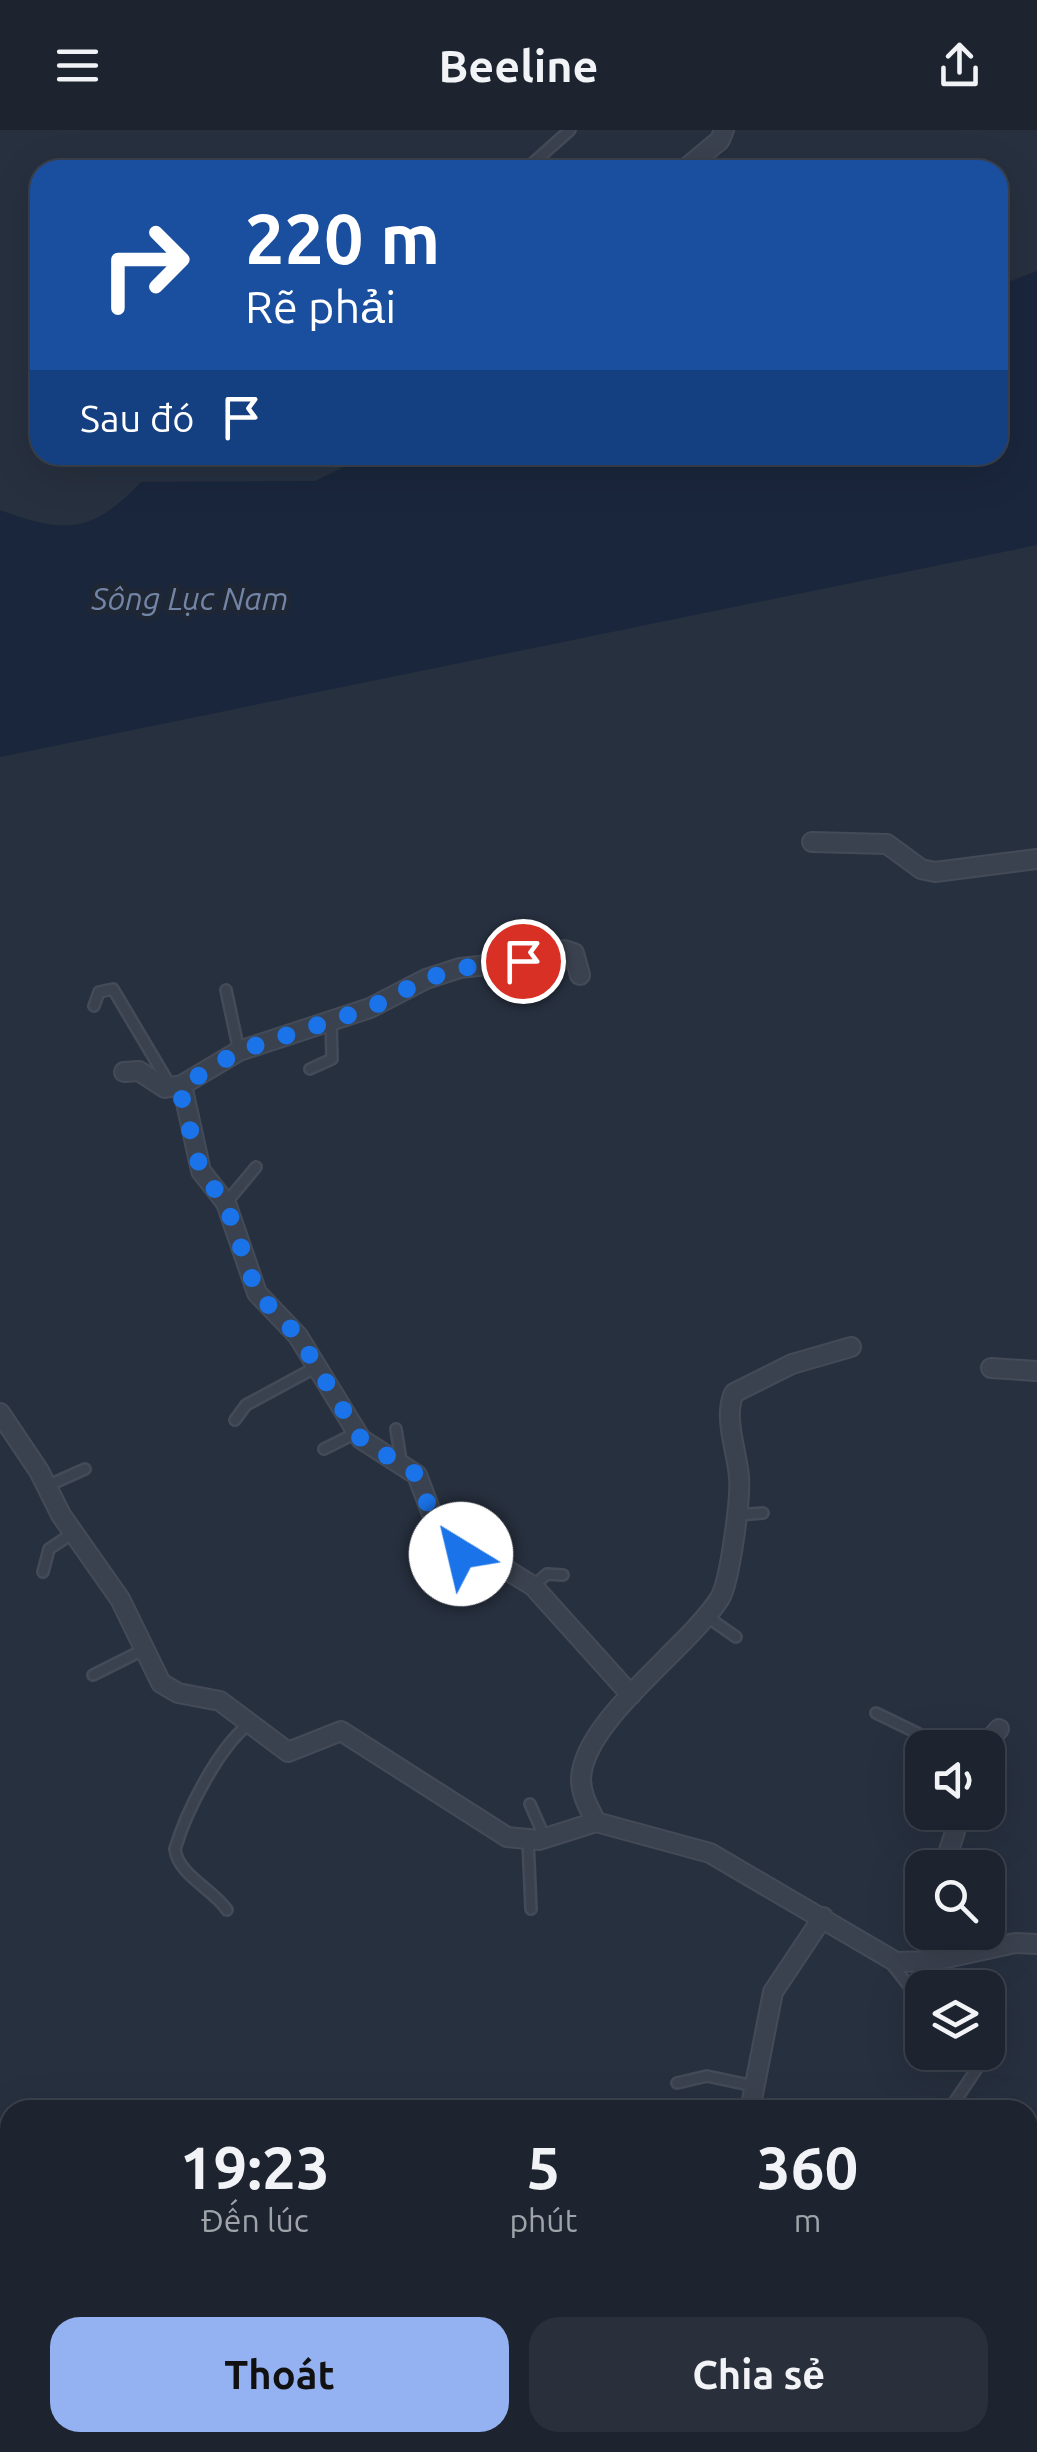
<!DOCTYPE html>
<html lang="vi">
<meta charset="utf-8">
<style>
:root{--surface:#1d242f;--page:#2a303b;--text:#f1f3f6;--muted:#a0a4aa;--line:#3b414b;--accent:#94b2f2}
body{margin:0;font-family:Ubuntu,sans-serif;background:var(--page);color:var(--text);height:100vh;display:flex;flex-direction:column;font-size:38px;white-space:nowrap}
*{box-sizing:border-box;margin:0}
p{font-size:32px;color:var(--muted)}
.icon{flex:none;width:55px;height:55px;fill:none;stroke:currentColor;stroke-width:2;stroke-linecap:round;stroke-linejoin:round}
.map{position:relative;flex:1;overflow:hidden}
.side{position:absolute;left:0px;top:1970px;width:1038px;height:352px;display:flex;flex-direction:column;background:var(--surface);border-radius:30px 30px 0 0;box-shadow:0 10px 40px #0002,0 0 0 2px var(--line)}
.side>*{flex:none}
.guide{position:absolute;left:30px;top:30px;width:978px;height:305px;border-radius:30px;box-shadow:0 10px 40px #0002,0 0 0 2px var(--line);background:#1a4fa0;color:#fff;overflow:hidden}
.controls{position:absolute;left:905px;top:1600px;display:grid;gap:20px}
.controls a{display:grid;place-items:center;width:100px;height:100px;border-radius:20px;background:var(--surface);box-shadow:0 10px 40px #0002,0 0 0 2px var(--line);font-size:50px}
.pin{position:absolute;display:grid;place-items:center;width:85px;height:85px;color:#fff;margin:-42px;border:5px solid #fff;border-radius:50%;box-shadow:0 2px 10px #0007}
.me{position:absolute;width:110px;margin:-55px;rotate:324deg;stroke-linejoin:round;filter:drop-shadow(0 0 8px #0008)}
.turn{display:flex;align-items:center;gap:35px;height:210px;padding:0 50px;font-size:45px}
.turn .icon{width:130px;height:130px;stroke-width:2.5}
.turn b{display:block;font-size:70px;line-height:85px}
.then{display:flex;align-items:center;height:95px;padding:0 50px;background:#0003;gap:20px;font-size:38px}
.eta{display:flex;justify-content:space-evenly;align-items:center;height:170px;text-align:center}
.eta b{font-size:60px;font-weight:700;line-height:70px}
.primary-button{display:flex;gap:20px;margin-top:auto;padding:20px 50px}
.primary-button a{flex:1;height:115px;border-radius:30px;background:var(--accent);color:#111;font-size:40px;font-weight:700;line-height:115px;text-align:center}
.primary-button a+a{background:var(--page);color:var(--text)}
header{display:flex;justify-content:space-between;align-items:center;height:130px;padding:0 50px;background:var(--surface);font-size:45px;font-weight:700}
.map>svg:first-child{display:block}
</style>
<header><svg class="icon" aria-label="menu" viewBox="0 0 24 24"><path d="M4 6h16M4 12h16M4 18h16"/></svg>Beeline<svg class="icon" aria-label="share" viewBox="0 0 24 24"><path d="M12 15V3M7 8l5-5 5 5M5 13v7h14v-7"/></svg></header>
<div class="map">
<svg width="1037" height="2322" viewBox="0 0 1037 2322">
<rect width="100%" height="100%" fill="#27303f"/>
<!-- water -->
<path fill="#1a263c" d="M1037,141v274l-1037,212v-247c65,24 92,24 141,-28l174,-1 54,-26h629v-169z"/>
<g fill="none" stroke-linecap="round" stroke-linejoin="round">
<defs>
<path id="service" d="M525,40l45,-40
M226,860l13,61
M94,876l5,-14 14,-3 57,96
M310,939l22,-10 -1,-39
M226,1073l30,-36
M235,1290l11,-15 72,-39
M396,1299l5,32
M324,1319l34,-17
M47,1356l38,-17
M737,1385l26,-2
M43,1442l6,-23 24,-16
M533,1456l14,-12 16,1
M706,1486l30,21
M93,1545l50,-25
M876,1583l72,35
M530,1674l15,34
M528,1710l3,69
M227,1780c-14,-21 -49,-35 -52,-61 11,-37 43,-101 74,-125
M891,1833l31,40
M677,1953l30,-7 47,10
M949,1980l27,-40 -1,-18
M116,2322l8,-10"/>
<path id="minor" d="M684,40l36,-30 4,-10
M812,712l75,2 34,25 14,3 102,-13
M124,942l15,-1 26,17 17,-3 57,-34 131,-43 56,-29 34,-11 63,-7 41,-11 10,3 6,22
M182,955l19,86 25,32 31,90 41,43 63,103 56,36 26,68 18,11 30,6 42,26 98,109
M991,1238l46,3
M0,1283l39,58 22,44 59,84 41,84 17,10 42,8 68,51 53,-21 166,106 32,3 57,-18 114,31 186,109 37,-1 82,-18 22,1
M982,1618l17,-19
M596,1692c-7,-14 -15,-27 -15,-43 2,-59 106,-129 139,-181 10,-17 21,-101 19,-121 -2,-26 -16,-60 -5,-84l58,-29 59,-17
M946,1738c0,-21 13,-34 11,-56
M933,1831l5,-29
M750,1980l23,-118 50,-75
M0,2114l10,10
M311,2312l20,10
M848,2312l3,10"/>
</defs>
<!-- service casing -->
<use href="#service" stroke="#444b58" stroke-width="14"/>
<!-- minor casing -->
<use href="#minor" stroke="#444b58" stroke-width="22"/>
<!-- service -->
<use href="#service" stroke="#3b424f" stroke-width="9"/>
<!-- minor -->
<use href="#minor" stroke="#3b424f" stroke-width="18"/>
</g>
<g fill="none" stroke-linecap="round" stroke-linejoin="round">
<!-- route -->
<path stroke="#1a73e8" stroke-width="18" stroke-dasharray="0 32.4" d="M461,1424l-18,-11 -27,-69 -55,-35 -63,-103 -41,-43 -31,-89 -25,-33 -19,-71v-14l57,-35 131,-43 56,-29 34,-11 63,-7"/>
</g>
<g text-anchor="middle" stroke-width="10" stroke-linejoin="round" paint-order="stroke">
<!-- water labels -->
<g font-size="32" font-style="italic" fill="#7385a6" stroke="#202734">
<text x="190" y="480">Sông Lục Nam</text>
</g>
</g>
</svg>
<div class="controls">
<a><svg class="icon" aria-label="sound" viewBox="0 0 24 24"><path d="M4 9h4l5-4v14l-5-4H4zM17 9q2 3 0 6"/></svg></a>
<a><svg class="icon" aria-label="search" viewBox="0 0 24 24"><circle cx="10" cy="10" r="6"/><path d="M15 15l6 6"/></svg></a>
<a><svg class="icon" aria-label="layers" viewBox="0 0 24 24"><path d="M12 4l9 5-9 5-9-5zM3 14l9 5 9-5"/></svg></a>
</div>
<div class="pin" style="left:523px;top:831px;background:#d93025"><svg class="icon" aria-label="arrive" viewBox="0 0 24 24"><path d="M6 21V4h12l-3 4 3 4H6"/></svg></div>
<svg class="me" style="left:461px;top:1424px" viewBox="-20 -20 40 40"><circle r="19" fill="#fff"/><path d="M0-13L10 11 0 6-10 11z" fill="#1a73e8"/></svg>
<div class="guide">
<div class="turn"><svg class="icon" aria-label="right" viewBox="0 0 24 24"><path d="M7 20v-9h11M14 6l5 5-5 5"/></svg><div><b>220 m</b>Rẽ phải</div></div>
<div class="then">Sau đó<svg class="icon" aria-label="arrive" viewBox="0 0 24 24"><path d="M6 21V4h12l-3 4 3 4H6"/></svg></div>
</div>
<section class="side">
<div class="eta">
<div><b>19:23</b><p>Đến lúc</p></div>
<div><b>5</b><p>phút</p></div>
<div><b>360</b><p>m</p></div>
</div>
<div class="primary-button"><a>Thoát</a><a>Chia sẻ</a></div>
</section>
</div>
